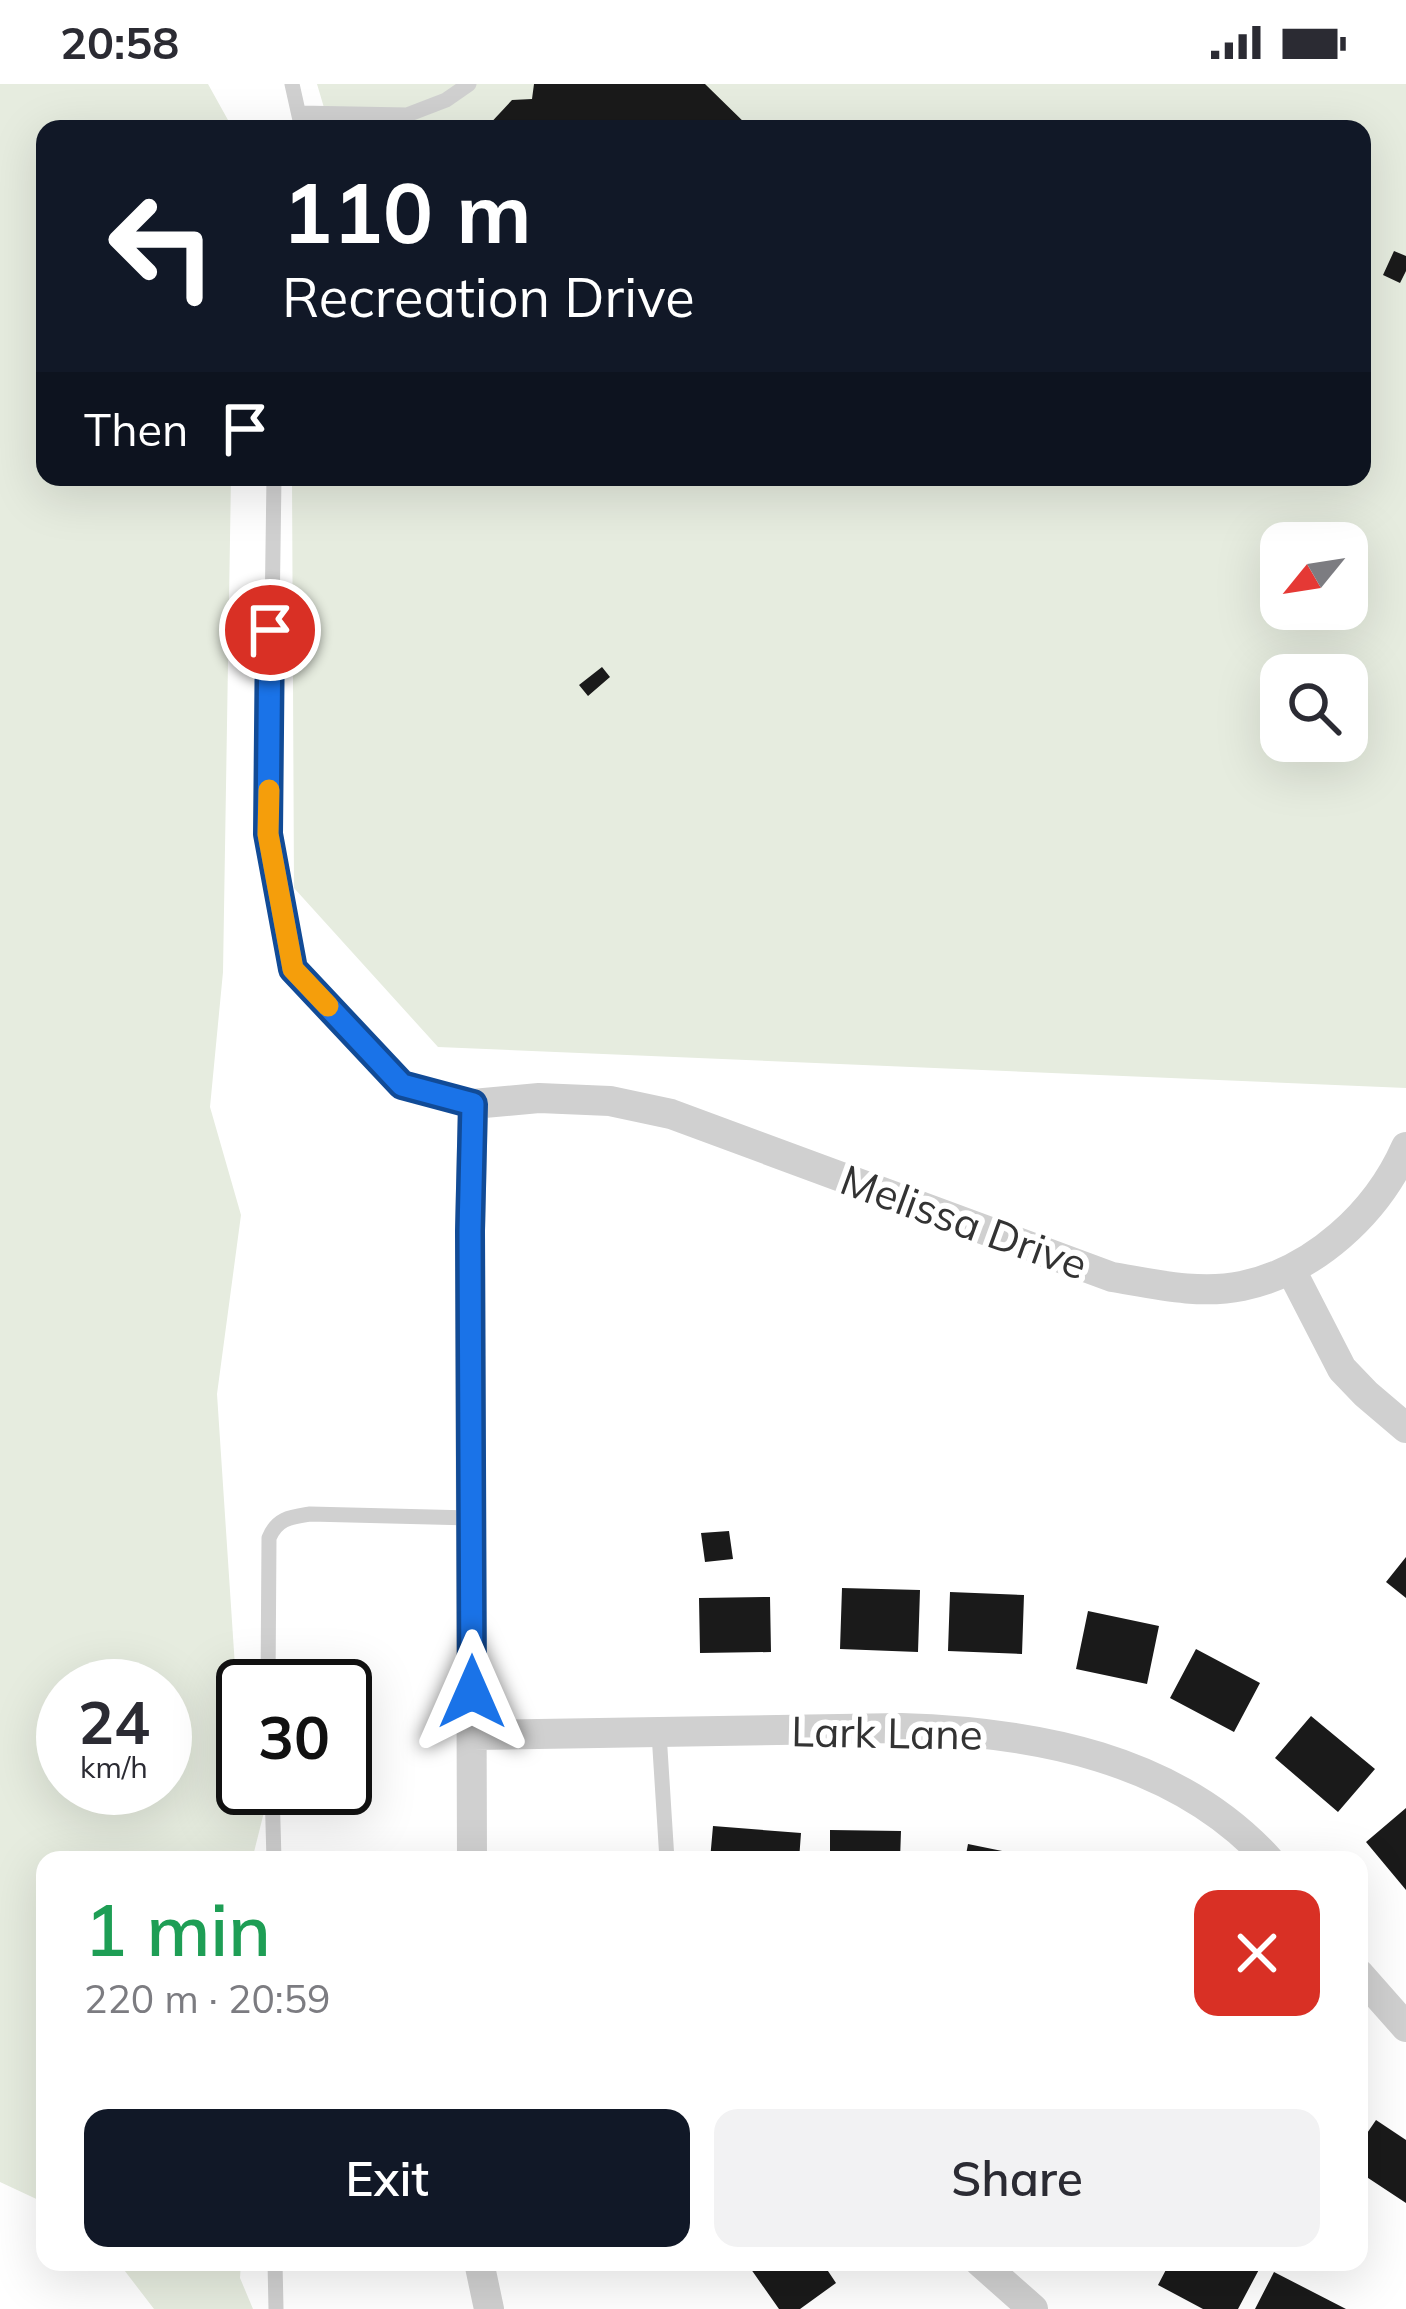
<!DOCTYPE html>
<meta charset="utf-8">
<style>
:root{--surface:#fff;--page:#f2f2f3;--text:#2b2b33;--muted:#7c7c81;--accent:#111827}
body{margin:0;font-family:Mulish,sans-serif;background:var(--page);color:var(--text);height:100vh;display:flex;flex-direction:column;font-size:45px;white-space:nowrap}
*{box-sizing:border-box;margin:0}
p{font-size:39px;color:var(--muted)}
.icon{flex:none;width:66px;height:66px;fill:none;stroke:currentColor;stroke-width:2;stroke-linecap:round;stroke-linejoin:round}
.map{position:relative;flex:1;overflow:hidden}
.side{position:absolute;left:36px;top:1767px;width:1332px;height:420px;display:flex;flex-direction:column;background:var(--surface);border-radius:24px;box-shadow:0 12px 48px #0002}
.side>*{flex:none}
.banner{position:absolute;left:36px;top:36px;width:1335px;height:366px;border-radius:24px;box-shadow:0 12px 48px #0002;background:#111827;color:#fff;overflow:hidden}
.needle{width:78px;rotate:240deg}
.buttons{position:absolute;left:1260px;top:438px;display:grid;gap:24px}
.buttons a{display:grid;place-items:center;width:108px;height:108px;border-radius:24px;background:var(--surface);box-shadow:0 12px 48px #0002;font-size:60px}
.speed{position:absolute;left:36px;top:1575px;display:flex;gap:24px;font-size:60px;font-weight:700;text-align:center}
.speed>*{display:grid;place-content:center;width:156px;height:156px;border-radius:50%;background:var(--surface);box-shadow:0 12px 48px #0002;line-height:1}
.speed small{font-size:30px;font-weight:400}
.speed .limit{border:6px solid #111;border-radius:18px;background:#fff;color:#111}
.pin{position:absolute;display:grid;place-items:center;width:102px;height:102px;color:#fff;margin:-51px;border:6px solid #fff;border-radius:50%;box-shadow:0 3px 12px #0007}
.me{position:absolute;width:132px;margin:-66px;rotate:0deg;stroke-linejoin:round;filter:drop-shadow(0 0 9px #0008)}
.turn{display:flex;align-items:center;gap:42px;height:252px;padding:0 48px;font-size:54px}
.turn .icon{width:156px;height:156px;stroke-width:2.5}
.turn b{display:block;font-size:84px;line-height:102px}
.then{display:flex;align-items:center;height:114px;padding:0 48px;background:#0003;gap:24px;font-size:45px}
.round{display:grid;place-items:center;flex:none;width:126px;height:126px;border-radius:24px;background:var(--page)}
.summary{display:flex;align-items:center;justify-content:space-between;height:204px;padding:0 48px}
h1{font-size:72px;font-weight:600;line-height:90px;color:#1e9e55}
.action{display:flex;gap:24px;margin-top:auto;padding:24px 48px}
.action a{flex:1;height:138px;border-radius:24px;background:var(--accent);color:#fff;font-size:48px;font-weight:600;line-height:138px;text-align:center}
.action a+a{background:var(--page);color:var(--text)}
.status{display:flex;justify-content:space-between;align-items:center;height:84px;padding:0 60px;background:var(--surface);direction:ltr}
.status svg{height:33px;fill:currentColor}
.map>svg:first-child{display:block}
</style>
<div class="status"><b>20:58</b><svg viewBox="0 0 49 12"><path d="M0 12V9h3v3zM5 12V6h3v6zM10 12V3h3v9zM15 12V0h3v12zM26 1h20v11H26zM47 4h2v5h-2z"/></svg></div>
<div class="map">
<svg width="1406" height="2225" viewBox="0 0 1406 2225">
<rect width="100%" height="100%" fill="#fff"/>
<!-- green -->
<path fill="#e6ecdf" fill-rule="evenodd" d="M0,0h208l25,45h-188v348h186l-8,495 -13,135 31,108 -24,179 26,394h10l12,20 -13,52h-207v343l-45,-21zM165,1602v102h-102v-102z
M317,0h1089v1004l-968,-41 -144,-159 -2,-411h1070v-348h-1036l-1,-18zM1281,459h66v66h-66zM1281,591h66v66h-66z
M118,2178h123l-1,16 13,31h-99z"/>
<!-- building -->
<path fill="#1a1a1a" d="M534,0h171l46,45h-266l27,-29 20,-1z
M1394,167l12,5v15l-6,12 -17,-8z
M602,583l8,10 -22,19 -9,-11z
M729,1447l4,28 -28,3 -4,-29z
M1406,1473v41l-20,-16z
M842,1504l78,2 -2,62 -78,-3z
M950,1508l74,3 -2,59 -74,-3z
M770,1513l1,55 -71,1 -1,-55z
M1088,1527l71,15 -12,58 -71,-15z
M1196,1565l64,34 -26,49 -64,-34z
M1311,1632l64,53 -37,43 -63,-54z
M1406,1724v82l-40,-48z
M713,1742l88,7 -2,27h-89z
M830,1746l71,1 -1,29h-70z
M968,1760l69,14v2h-72z
M1376,2036l30,20v63l-47,-31v-27z
M746,2178h76l14,21 -36,26h-21z
M1170,2178h93l-25,47h-35l-45,-24z
M1274,2188l72,37h-91z"/>
<g fill="none" stroke-linecap="round" stroke-linejoin="round">
<!-- lane -->
<path stroke="#d0d0d0" stroke-width="15" d="M292,0l10,45
M300,29l107,2 39,-15 23,-16
M274,393l-5,357 24,135 109,116 71,19
M268,1602l1,-148c8,-20 22,-21 41,-24l161,4
M659,1649l8,127
M272,1704l2,72
M275,2178l1,47"/>
<!-- street -->
<path stroke="#d0d0d0" stroke-width="30" d="M1291,1186l51,99 24,25 40,34
M472,1651l429,-7c132,4 274,29 368,132
M472,1776l-2,-629 3,-127 66,-6 71,3 61,13 441,163c42,7 87,18 130,9 72,-15 135,-73 164,-139
M1359,1890l47,53
M479,2178l10,47
M980,2178l53,47"/>
</g>
<g fill="none" stroke-linecap="round" stroke-linejoin="round">
<defs>
<path id="route" d="M270,546l-2,204 25,135 109,116 71,19 -3,127 2,461"/>
</defs>
<!-- route casing -->
<use href="#route" stroke="#114b97" stroke-width="30"/>
<!-- route -->
<use href="#route" stroke="#1a73e8" stroke-width="21"/>
<!-- slow -->
<path stroke="#f59e0b" stroke-width="21" d="M269,706l-1,44 25,135 35,37"/>
</g>
<g text-anchor="middle" stroke-width="12" stroke-linejoin="round" paint-order="stroke">
<!-- street labels -->
<g font-size="42" fill="#333" stroke="#fff">
<text transform="translate(964 1138) rotate(20)" y="15">Melissa Drive</text>
<text transform="translate(887 1649) rotate(1)" y="15">Lark Lane</text>
</g>
</g>
</svg>
<div class="buttons">
<a><svg class="needle" viewBox="-14 -14 28 28"><path d="M0-13l5 13h-10z" fill="#e53935"/><path d="M0 13l5-13h-10z" fill="#7c7c81"/></svg></a>
<a><svg class="icon" aria-label="search" viewBox="0 0 24 24"><circle cx="10" cy="10" r="6"/><path d="M15 15l6 6"/></svg></a>
</div>
<div class="speed"><div>24<small>km/h</small></div><div class="limit">30</div></div>
<div class="pin" style="left:270px;top:546px;background:#d93025"><svg class="icon" aria-label="arrive" viewBox="0 0 24 24"><path d="M6 21V4h12l-3 4 3 4H6"/></svg></div>
<svg class="me" style="left:472px;top:1608px" viewBox="-20 -20 40 40"><path d="M0-17L14 15 0 8-14 15z" fill="#1a73e8" stroke="#fff" stroke-width="4"/></svg>
<div class="banner">
<div class="turn"><svg class="icon" aria-label="left" viewBox="0 0 24 24"><path d="M17 20v-9H6M10 6l-5 5 5 5"/></svg><div><b>110 m</b>Recreation Drive</div></div>
<div class="then">Then<svg class="icon" aria-label="arrive" viewBox="0 0 24 24"><path d="M6 21V4h12l-3 4 3 4H6"/></svg></div>
</div>
<section class="side">
<div class="summary"><div><h1>1 min</h1><p>220 m · 20:59</p></div><a class="round" style="background:#d93025;color:#fff"><svg class="icon" aria-label="close" viewBox="0 0 24 24"><path d="M6 6l12 12M18 6L6 18"/></svg></a></div>
<div class="action"><a>Exit</a><a>Share</a></div>
</section>
</div>
